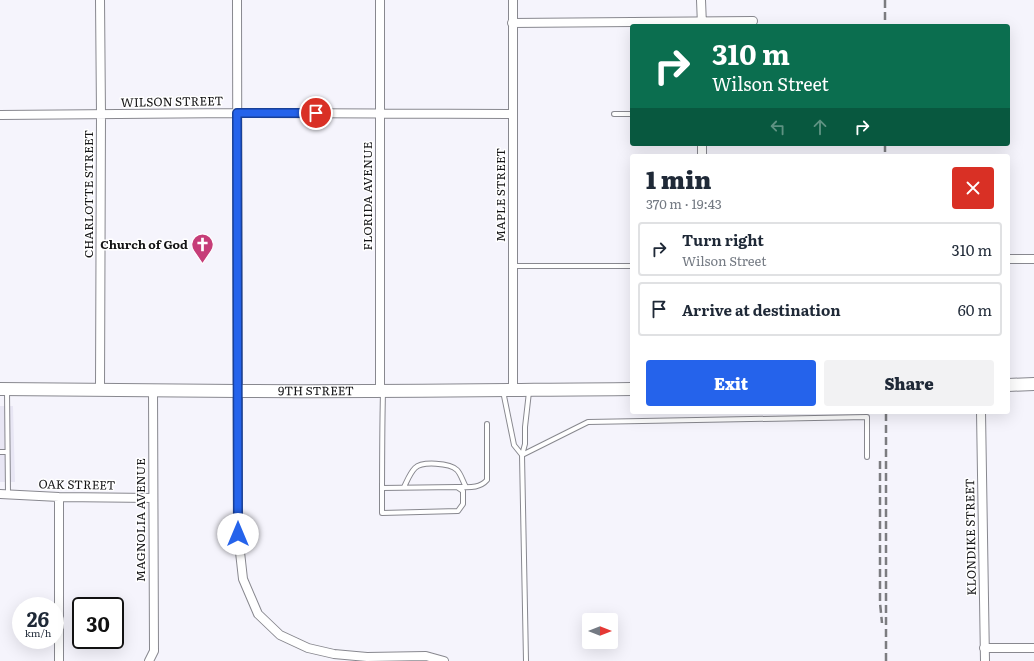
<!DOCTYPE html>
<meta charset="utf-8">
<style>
:root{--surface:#fff;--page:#f2f2f3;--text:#1f2937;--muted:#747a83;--line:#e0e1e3;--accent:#2563eb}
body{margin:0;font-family:Literata,serif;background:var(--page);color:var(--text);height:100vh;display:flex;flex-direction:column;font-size:15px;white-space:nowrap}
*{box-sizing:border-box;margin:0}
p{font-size:13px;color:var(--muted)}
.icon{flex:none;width:22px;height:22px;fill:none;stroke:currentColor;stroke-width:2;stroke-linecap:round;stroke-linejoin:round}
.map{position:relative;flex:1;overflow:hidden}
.details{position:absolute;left:630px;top:154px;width:380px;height:260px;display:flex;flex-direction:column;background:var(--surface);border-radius:4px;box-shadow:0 4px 16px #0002}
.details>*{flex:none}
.top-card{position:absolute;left:630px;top:24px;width:380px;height:122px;border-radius:4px;box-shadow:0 4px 16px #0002;background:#0b6e4f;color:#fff;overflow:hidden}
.needle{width:26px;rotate:90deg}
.controls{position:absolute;left:582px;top:613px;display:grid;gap:8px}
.controls a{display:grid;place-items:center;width:36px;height:36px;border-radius:4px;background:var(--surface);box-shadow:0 4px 16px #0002;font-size:20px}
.speed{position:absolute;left:12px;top:597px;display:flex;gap:8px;font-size:20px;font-weight:700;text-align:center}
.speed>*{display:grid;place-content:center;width:52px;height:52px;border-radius:50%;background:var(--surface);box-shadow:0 4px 16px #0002;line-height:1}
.speed small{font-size:10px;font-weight:400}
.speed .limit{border:2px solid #111;border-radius:6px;background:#fff;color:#111}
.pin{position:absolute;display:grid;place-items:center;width:34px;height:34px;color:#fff;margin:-17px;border:2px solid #fff;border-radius:50%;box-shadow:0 1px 4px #0007}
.me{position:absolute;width:44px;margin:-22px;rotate:0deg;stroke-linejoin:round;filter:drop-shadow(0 0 3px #0008)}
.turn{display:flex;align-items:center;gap:14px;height:84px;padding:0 16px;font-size:18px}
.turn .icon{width:52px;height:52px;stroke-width:2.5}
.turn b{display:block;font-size:28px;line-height:34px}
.lanes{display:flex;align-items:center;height:38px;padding:0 16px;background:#0003;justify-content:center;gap:20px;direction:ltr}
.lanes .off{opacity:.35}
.round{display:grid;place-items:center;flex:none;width:42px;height:42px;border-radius:4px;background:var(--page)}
.summary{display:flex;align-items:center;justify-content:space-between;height:68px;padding:0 16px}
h1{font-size:24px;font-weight:800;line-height:30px}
.cta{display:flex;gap:8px;margin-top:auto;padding:8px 16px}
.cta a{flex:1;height:46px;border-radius:4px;background:var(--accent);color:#fff;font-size:16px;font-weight:800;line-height:46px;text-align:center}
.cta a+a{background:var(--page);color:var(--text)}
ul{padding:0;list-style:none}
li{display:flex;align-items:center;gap:12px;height:54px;margin:0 8px 6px;padding:0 8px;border:2px solid var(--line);border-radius:4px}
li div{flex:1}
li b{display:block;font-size:15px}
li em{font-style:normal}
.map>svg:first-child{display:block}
</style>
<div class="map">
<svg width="1034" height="661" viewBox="0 0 1034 661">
<rect width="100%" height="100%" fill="#f5f4fc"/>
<!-- built -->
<path fill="#e8e6f4" d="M0,406h13l2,76h-15z"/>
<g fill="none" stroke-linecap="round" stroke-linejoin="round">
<defs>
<path id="lane" d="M614,114h18
M513,266h119
M7,391l1,103
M503,391l11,54 8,10
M0,452h7
M522,455l66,-33 279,-5v40
M404,487c3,-6 6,-14 11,-19 7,-7 35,-5 42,2 4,4 6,12 9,17
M457,487c11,0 22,2 30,-7v-56
M382,488l75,-1 6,4v13l-5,7 -76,2c0,-40 0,-81 1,-121
M526,661l-4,-206 3,-11v-17l4,-35"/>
<path id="street" d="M237,0l1,534 5,45 15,35 22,21 28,13 26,6 33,3 59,-1 18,5
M380,0v391
M513,0v390
M701,0l1,25
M512,23l241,-2
M0,115l237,-2 275,1
M702,144v12
M1008,259h26
M100,389l1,-275 -1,-114
M981,412l4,249
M0,494l59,3 94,1
M59,497v164
M984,648h50
M149,661l5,-10 -1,-262"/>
<g id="secondary">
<path d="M1008,385l26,-1"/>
<path id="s1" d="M0,389c80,0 159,2 238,2 131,1 263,-1 394,-2"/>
</g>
</defs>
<!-- lane casing -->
<use href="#lane" stroke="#88888f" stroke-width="6"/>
<!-- street casing -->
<use href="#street" stroke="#88888f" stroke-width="10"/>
<!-- secondary casing -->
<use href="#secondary" stroke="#88888f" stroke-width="14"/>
<!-- lane -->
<use href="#lane" stroke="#fff" stroke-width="4"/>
<!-- street -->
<use href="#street" stroke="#fff" stroke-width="8"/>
<!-- secondary -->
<use href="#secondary" stroke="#fff" stroke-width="12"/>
<!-- rail -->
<path stroke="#7c7c80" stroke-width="2.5" stroke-dasharray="8 4" stroke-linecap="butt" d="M885,0v26
M885,144v12
M880,461v142l2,20
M886,661v-249"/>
</g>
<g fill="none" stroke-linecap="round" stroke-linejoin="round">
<defs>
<path id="route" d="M238,534l-1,-421h79"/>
</defs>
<!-- route casing -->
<use href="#route" stroke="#184099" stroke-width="10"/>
<!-- route -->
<use href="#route" stroke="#2563eb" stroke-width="7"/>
</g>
<!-- icons -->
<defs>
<symbol id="church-pin" viewBox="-11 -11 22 30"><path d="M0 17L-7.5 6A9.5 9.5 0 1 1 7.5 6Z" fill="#c63d78" stroke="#fff"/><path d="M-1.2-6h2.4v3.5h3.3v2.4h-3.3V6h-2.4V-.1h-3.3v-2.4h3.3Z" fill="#fff"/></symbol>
</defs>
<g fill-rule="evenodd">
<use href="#church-pin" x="190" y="232" width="25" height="34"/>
</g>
<g text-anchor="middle" stroke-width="3" stroke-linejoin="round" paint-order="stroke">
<!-- street labels -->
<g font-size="12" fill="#141416" stroke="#fff">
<text transform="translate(172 102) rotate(-1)" y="4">WILSON STREET</text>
<text transform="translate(89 194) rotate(-90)" y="4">CHARLOTTE STREET</text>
<text transform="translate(501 195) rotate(-90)" y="4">MAPLE STREET</text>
<text transform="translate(368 196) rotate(-90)" y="4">FLORIDA AVENUE</text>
<text dy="4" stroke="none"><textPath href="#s1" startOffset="316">9TH STREET</textPath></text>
<text transform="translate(77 485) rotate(1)" y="4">OAK STREET</text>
<text transform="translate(141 520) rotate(-90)" y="4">MAGNOLIA AVENUE</text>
<text transform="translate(971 537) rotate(-91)" y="4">KLONDIKE STREET</text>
</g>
<!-- poi labels -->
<g font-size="12" font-weight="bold" fill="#141416" stroke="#fff" text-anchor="end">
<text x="188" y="249">Church of God</text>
</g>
</g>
</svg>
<div class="controls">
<a><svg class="needle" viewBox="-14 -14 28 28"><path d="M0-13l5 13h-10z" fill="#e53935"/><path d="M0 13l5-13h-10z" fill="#747a83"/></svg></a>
</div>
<div class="speed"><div>26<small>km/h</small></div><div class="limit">30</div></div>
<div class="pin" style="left:316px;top:113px;background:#d93025"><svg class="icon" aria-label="arrive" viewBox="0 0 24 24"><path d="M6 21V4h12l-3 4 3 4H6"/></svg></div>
<svg class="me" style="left:238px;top:534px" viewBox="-20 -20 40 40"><circle r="19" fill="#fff"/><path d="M0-13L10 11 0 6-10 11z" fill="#2563eb"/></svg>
<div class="top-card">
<div class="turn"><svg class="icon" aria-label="right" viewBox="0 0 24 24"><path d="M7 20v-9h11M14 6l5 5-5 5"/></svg><div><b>310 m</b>Wilson Street</div></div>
<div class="lanes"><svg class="icon off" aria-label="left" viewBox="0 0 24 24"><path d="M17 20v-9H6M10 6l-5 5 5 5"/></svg><svg class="icon off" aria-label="ahead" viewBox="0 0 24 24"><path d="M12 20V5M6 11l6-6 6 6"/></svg><svg class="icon" aria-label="right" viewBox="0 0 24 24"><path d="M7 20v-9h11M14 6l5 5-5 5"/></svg></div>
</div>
<section class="details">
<div class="summary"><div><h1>1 min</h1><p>370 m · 19:43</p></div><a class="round" style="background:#d93025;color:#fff"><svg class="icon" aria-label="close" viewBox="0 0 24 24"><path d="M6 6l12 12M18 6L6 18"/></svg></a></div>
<ul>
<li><svg class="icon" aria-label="right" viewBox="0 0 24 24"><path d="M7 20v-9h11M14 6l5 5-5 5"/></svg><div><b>Turn right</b><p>Wilson Street</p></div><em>310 m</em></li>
<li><svg class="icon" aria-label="arrive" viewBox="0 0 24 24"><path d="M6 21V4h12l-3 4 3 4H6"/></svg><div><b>Arrive at destination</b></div><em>60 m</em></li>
</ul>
<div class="cta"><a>Exit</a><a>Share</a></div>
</section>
</div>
